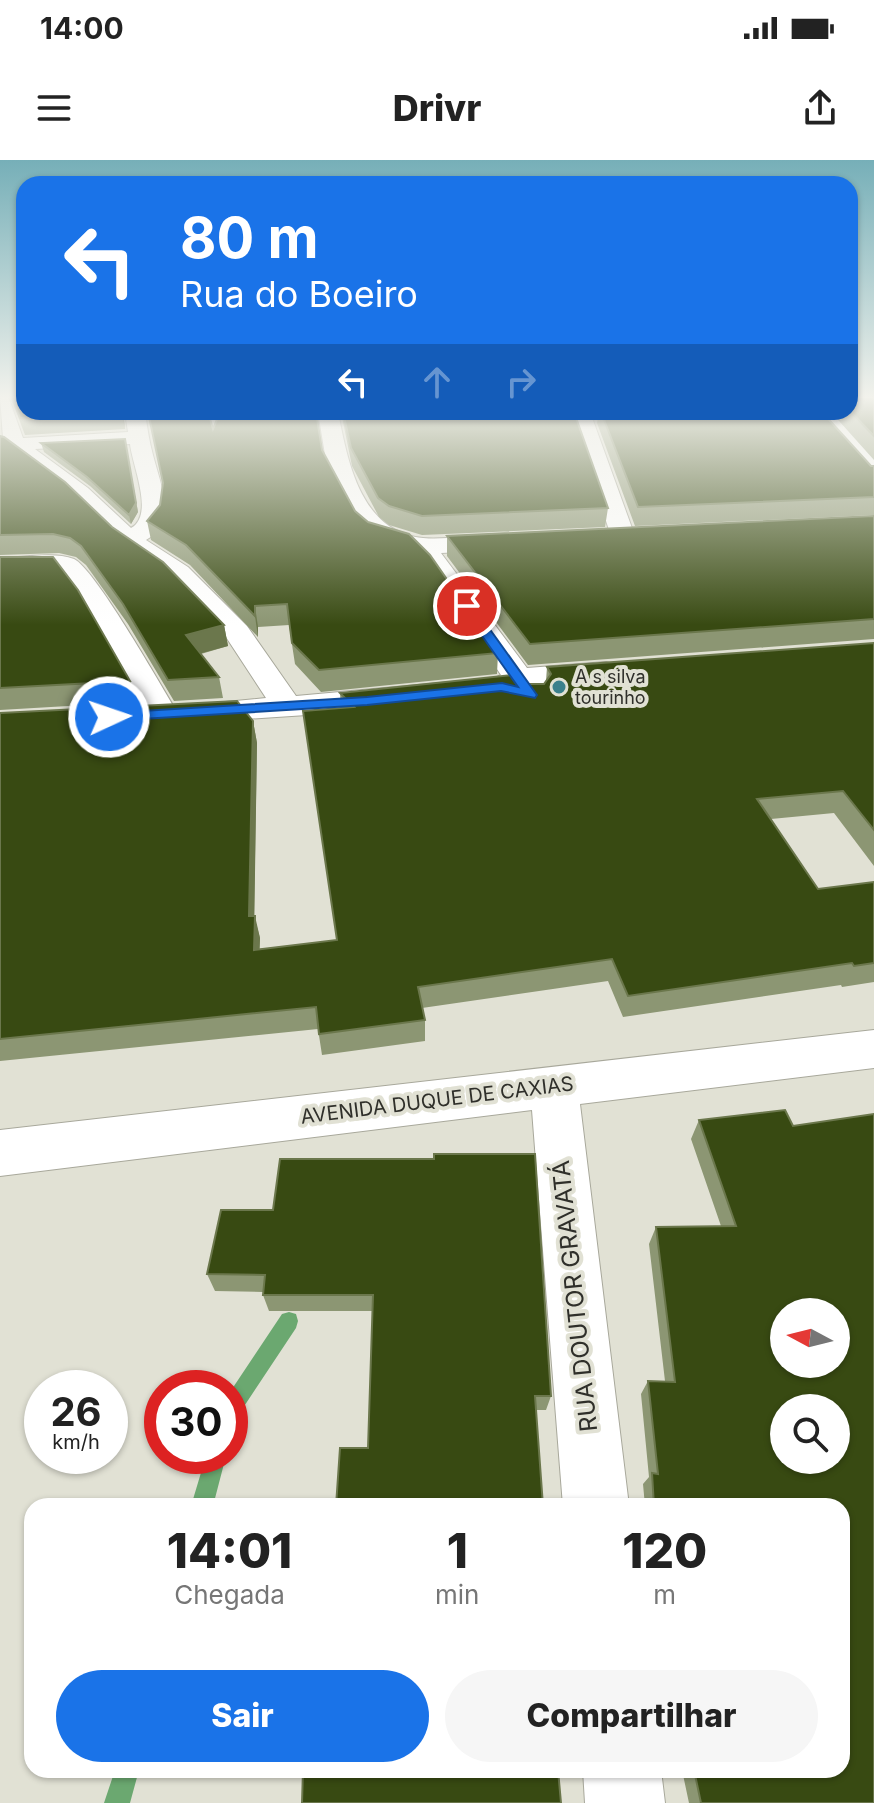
<!DOCTYPE html>
<html lang="pt">
<meta charset="utf-8">
<style>
:root{--surface:#fff;--page:#f6f6f6;--text:#222;--muted:#767676;--accent:#1a73e8}
body{margin:0;font-family:Inter,sans-serif;background:var(--page);color:var(--text);height:100vh;display:flex;flex-direction:column;font-size:30px;white-space:nowrap}
*{box-sizing:border-box;margin:0}
p{font-size:26px;color:var(--muted)}
.icon{flex:none;width:44px;height:44px;fill:none;stroke:currentColor;stroke-width:2;stroke-linecap:round;stroke-linejoin:round}
.map{position:relative;flex:1;overflow:hidden}
.side{position:absolute;left:24px;top:1338px;width:826px;height:280px;display:flex;flex-direction:column;background:var(--surface);border-radius:24px;box-shadow:0 2px 6px #0004}
.side>*{flex:none}
.hud{position:absolute;left:16px;top:16px;width:842px;height:244px;border-radius:24px;box-shadow:0 2px 6px #0004;background:#1a73e8;color:#fff;overflow:hidden}
.needle{width:52px;rotate:277deg}
.buttons{position:absolute;left:770px;top:1138px;display:grid;gap:16px}
.buttons a{display:grid;place-items:center;width:80px;height:80px;border-radius:50%;background:var(--surface);box-shadow:0 2px 6px #0004;font-size:40px}
.speed{position:absolute;left:24px;top:1210px;display:flex;gap:16px;font-size:40px;font-weight:700;text-align:center}
.speed>*{display:grid;place-content:center;width:104px;height:104px;border-radius:50%;background:var(--surface);box-shadow:0 2px 6px #0004;line-height:1}
.speed small{font-size:20px;font-weight:400}
.speed .limit{border:12px solid #d22;background:#fff;color:#111}
.pin{position:absolute;display:grid;place-items:center;width:68px;height:68px;color:#fff;margin:-34px;border:4px solid #fff;border-radius:50%;box-shadow:0 2px 8px #0007}
.me{position:absolute;width:88px;margin:-44px;rotate:87deg;stroke-linejoin:round;filter:drop-shadow(0 0 6px #0008)}
.turn{display:flex;align-items:center;gap:28px;height:168px;padding:0 32px;font-size:36px}
.turn .icon{width:104px;height:104px;stroke-width:2.5}
.turn b{display:block;font-size:56px;line-height:68px}
.lanes{display:flex;align-items:center;height:76px;padding:0 32px;background:#0003;justify-content:center;gap:40px;direction:ltr}
.lanes .off{opacity:.35}
.eta{display:flex;justify-content:space-evenly;align-items:center;height:136px;text-align:center}
.eta b{font-size:48px;font-weight:800;line-height:56px}
.cta{display:flex;gap:16px;margin-top:auto;padding:16px 32px}
.cta a{flex:1;height:92px;border-radius:48px;background:var(--accent);color:#fff;font-size:32px;font-weight:800;line-height:92px;text-align:center}
.cta a+a{background:var(--page);color:var(--text)}
.status{display:flex;justify-content:space-between;align-items:center;height:56px;padding:0 40px;background:var(--surface);direction:ltr}
.status svg{height:22px;fill:currentColor}
header{display:flex;justify-content:space-between;align-items:center;height:104px;padding:0 32px;background:var(--surface);font-size:36px;font-weight:800}
.map>svg:first-child{display:block}
</style>
<div class="status"><b>14:00</b><svg viewBox="0 0 49 12"><path d="M0 12V9h3v3zM5 12V6h3v6zM10 12V3h3v9zM15 12V0h3v12zM26 1h20v11H26zM47 4h2v5h-2z"/></svg></div>
<header><svg class="icon" aria-label="menu" viewBox="0 0 24 24"><path d="M4 6h16M4 12h16M4 18h16"/></svg>Drivr<svg class="icon" aria-label="share" viewBox="0 0 24 24"><path d="M12 15V3M7 8l5-5 5 5M5 13v7h14v-7"/></svg></header>
<div class="map">
<svg width="874" height="1643" viewBox="0 0 874 1643">
<rect width="100%" height="100%" fill="#e1e1d4"/>
<g fill="none" stroke-linecap="round" stroke-linejoin="round">
<!-- stream -->
<path fill="#6ba870" fill-rule="evenodd" d="M289,1152l7,2 2,7 -2,7 -59,89 -7,3v-28l52,-78z
M206,1296h20l-13,50h-22z
M115,1610h24l-9,33h-26z"/>
<defs>
<path id="minor" d="M0,235h7l2,4 14,39 105,-6 -3,-20h20c2,14 4,29 8,43 7,28 25,67 -7,85l42,27 59,59 49,70 199,-18 6,-3 -69,-102 -21,-22 -41,-13 -11,-10 -32,-61 -9,-55h20c10,51 23,120 85,126 30,3 62,-8 92,0l3,5 -3,5 -9,2 -65,3 86,115 79,-6 11,3 4,6 -4,6 -11,3 -67,6 7,9 -5,7 -11,2 -11,-2 -6,-9 -146,18 -181,12c-13,-3 -21,2 -34,-1l-65,-113 -26,-35h-61v-16c21,0 54,-7 74,1 20,9 85,123 100,148l92,-9 -40,-61 -56,-58 -51,-35 -47,-46 -61,-47h-11v-12h3zM130,284c2,21 25,71 1,84l-43,-40 -53,-39z
M570,252h20l46,127 -3,5h-18l-3,-5z
M817,252h21l36,36v18l-8,-1z
M874,870v38l-294,36 49,402h-66l-31,-396 -532,66v-46z
M583,1610h78l4,33h-80z"/>
</defs>
<!-- minor casing -->
<use href="#minor" stroke="#a8a89b" stroke-width="2"/>
<!-- minor -->
<use href="#minor" fill="#fff" fill-rule="evenodd"/>
</g>
<!-- wall -->
<path fill="#8c9673" fill-rule="evenodd" d="M10,235h14l99,17 2,17 -100,6z
M850,235h24v65l-43,-48h19z
M341,252h233l34,96 -3,19 -183,8 -33,-10 -10,-8 -27,-51z
M599,252l275,54v49l-239,11 -38,-103z
M213,269l109,21 33,61 143,142 -1,21 -176,18 -26,-28 -6,-39 -31,2v10l-68,-72 -39,-25 -4,-19 13,-16z
M0,276l112,91 112,98 4,21 -27,8 18,23 4,21 -49,3 -46,-77 -42,-59 -10,-8 -17,-4 -59,2z
M125,279l13,73 -7,12 -41,-38 -46,-34 -3,-9z
M874,356v123l-346,26 -81,-109v-20z
M0,397l130,124 6,21 -136,8z
M874,483v223l-40,-53 -63,6 47,70 56,-7v100l-32,5 -1,-2 -218,32 -15,-36 -186,27 3,12v21l-103,14 -4,-26 -318,32v-348l253,8 4,22 -3,173 6,22 -1,11 78,-9 4,-232 -1,-15 180,-9h24l2,-3 1,-14z
M785,950l8,16 81,-12v689h-185l-7,-33h160v-264h-197l-2,-22 6,-7 -8,-83 7,-13h17l-16,-137 7,-17 65,-1 -30,-87 8,-19zM784,1152h52v52h-52zM784,1248h52v52h-52z
M221,1050l330,186 -5,14h-10l-168,38 5,-137h-104l-6,-16v-3l-48,-1 -8,-17z"/>
<!-- shaded-wall -->
<path fill="#6b774c" d="M121,252h2l2,17z
M125,279l13,73 -7,12 -2,-9z
M255,446l3,21v10l-3,-21z
M224,465l4,21 -37,10 -5,-21z
M253,561l4,22 -3,195 -5,-22z
M255,756l5,22 -1,34 -5,-22z"/>
<!-- building -->
<path fill="#384a12" stroke="#6b774c" stroke-width="2" fill-rule="evenodd" d="M11,235h13v17h97l-101,6z
M850,235h24v41l-24,-25z
M148,252h60l5,17 7,-17h96l6,38 33,61 13,11 41,12 21,21 68,98 -179,17 -27,-27 -5,-39 -32,2v10l-69,-71 -39,-24 13,-16 3,-22z
M343,252h231l34,96 -186,8 -33,-10 -11,-8 -27,-50z
M601,252h221l49,54h3v31l-236,10z
M0,276l4,1 61,45 47,45 51,35 61,63 -38,10 33,42 -51,3 -45,-76 -42,-58 -11,-8 -17,-4 -53,1z
M125,279l11,64 -7,12 -42,-38 -46,-34z
M874,356v103l-344,25 -83,-108z
M0,397h53l25,33 52,91 -130,7z
M874,483v187l-31,-39 -86,8 61,90 56,-7v81l-20,3 -2,-3 -224,33 -16,-37 -194,28 7,33 -106,14 -3,-27 -316,32v-326l237,-12 16,20 -4,195h6l-1,34 83,-10 -34,-229 51,-4 -14,-14 173,-18 7,9h24l7,-10 -4,-7z
M785,950l8,16 81,-12v689h-173l-7,-33h148v-264h-188l-2,-33 6,1 -10,-93 27,1 -19,-155 80,-1 -37,-106zM784,1152h52v52h-52zM784,1248h52v52h-52z
M434,994h101l16,242h-16l8,110h-207l4,-58h28l5,-153h-110l2,-20 -58,-1 14,-64h52l7,-51h154z
M303,1610h255l3,33h-259z"/>
<!-- sky -->
<linearGradient id="sky" x2="0" y2="1"><stop stop-color="#76afb8"/><stop offset="0.51" stop-color="#f2f2ec"/><stop offset="1" stop-color="#f2f2ec" stop-opacity="0"/></linearGradient>
<rect width="874" height="465" fill="url(#sky)"/>
<!-- route -->
<path fill="#1a73e8" stroke="#114b97" stroke-width="2" d="M463,443h8l66,92 -2,3 -34,-7 -134,14 -258,16 -7,-4 7,-4 258,-16 135,-14 16,4 -57,-81z"/>
<!-- markers -->
<circle fill="#3b808c" stroke="#e1e1d4" stroke-width="3" cx="559" cy="527" r="8"/>
<g text-anchor="middle" stroke-width="8" stroke-linejoin="round" paint-order="stroke">
<!-- far-poi labels -->
<g font-size="18" fill="#2f2f2a" stroke="#e1e1d4" text-anchor="start">
<text x="575" y="523">A s silva<tspan x="575" dy="21">tourinho</tspan></text>
</g>
<!-- street labels -->
<g font-size="20" fill="#2f2f2a" stroke="#e1e1d4">
<text transform="translate(437 940) rotate(-7)" y="7">AVENIDA DUQUE DE CAXIAS</text>
</g>
<!-- near-street labels -->
<g font-size="24" fill="#2f2f2a" stroke="#e1e1d4">
<text transform="translate(575 1136) rotate(-96)" y="8">RUA DOUTOR GRAVATÁ</text>
</g>
</g>
</svg>
<div class="buttons">
<a><svg class="needle" viewBox="-14 -14 28 28"><path d="M0-13l5 13h-10z" fill="#e53935"/><path d="M0 13l5-13h-10z" fill="#767676"/></svg></a>
<a><svg class="icon" aria-label="search" viewBox="0 0 24 24"><circle cx="10" cy="10" r="6"/><path d="M15 15l6 6"/></svg></a>
</div>
<div class="speed"><div>26<small>km/h</small></div><div class="limit">30</div></div>
<div class="pin" style="left:467px;top:446px;background:#d93025"><svg class="icon" aria-label="arrive" viewBox="0 0 24 24"><path d="M6 21V4h12l-3 4 3 4H6"/></svg></div>
<svg class="me" style="left:109px;top:557px" viewBox="-20 -20 40 40"><circle r="17" fill="#1a73e8" stroke="#fff" stroke-width="3"/><path d="M0-11L8 9 0 5-8 9z" fill="#fff"/></svg>
<div class="hud">
<div class="turn"><svg class="icon" aria-label="left" viewBox="0 0 24 24"><path d="M17 20v-9H6M10 6l-5 5 5 5"/></svg><div><b>80 m</b>Rua do Boeiro</div></div>
<div class="lanes"><svg class="icon" aria-label="left" viewBox="0 0 24 24"><path d="M17 20v-9H6M10 6l-5 5 5 5"/></svg><svg class="icon off" aria-label="ahead" viewBox="0 0 24 24"><path d="M12 20V5M6 11l6-6 6 6"/></svg><svg class="icon off" aria-label="right" viewBox="0 0 24 24"><path d="M7 20v-9h11M14 6l5 5-5 5"/></svg></div>
</div>
<section class="side">
<div class="eta">
<div><b>14:01</b><p>Chegada</p></div>
<div><b>1</b><p>min</p></div>
<div><b>120</b><p>m</p></div>
</div>
<div class="cta"><a>Sair</a><a>Compartilhar</a></div>
</section>
</div>
